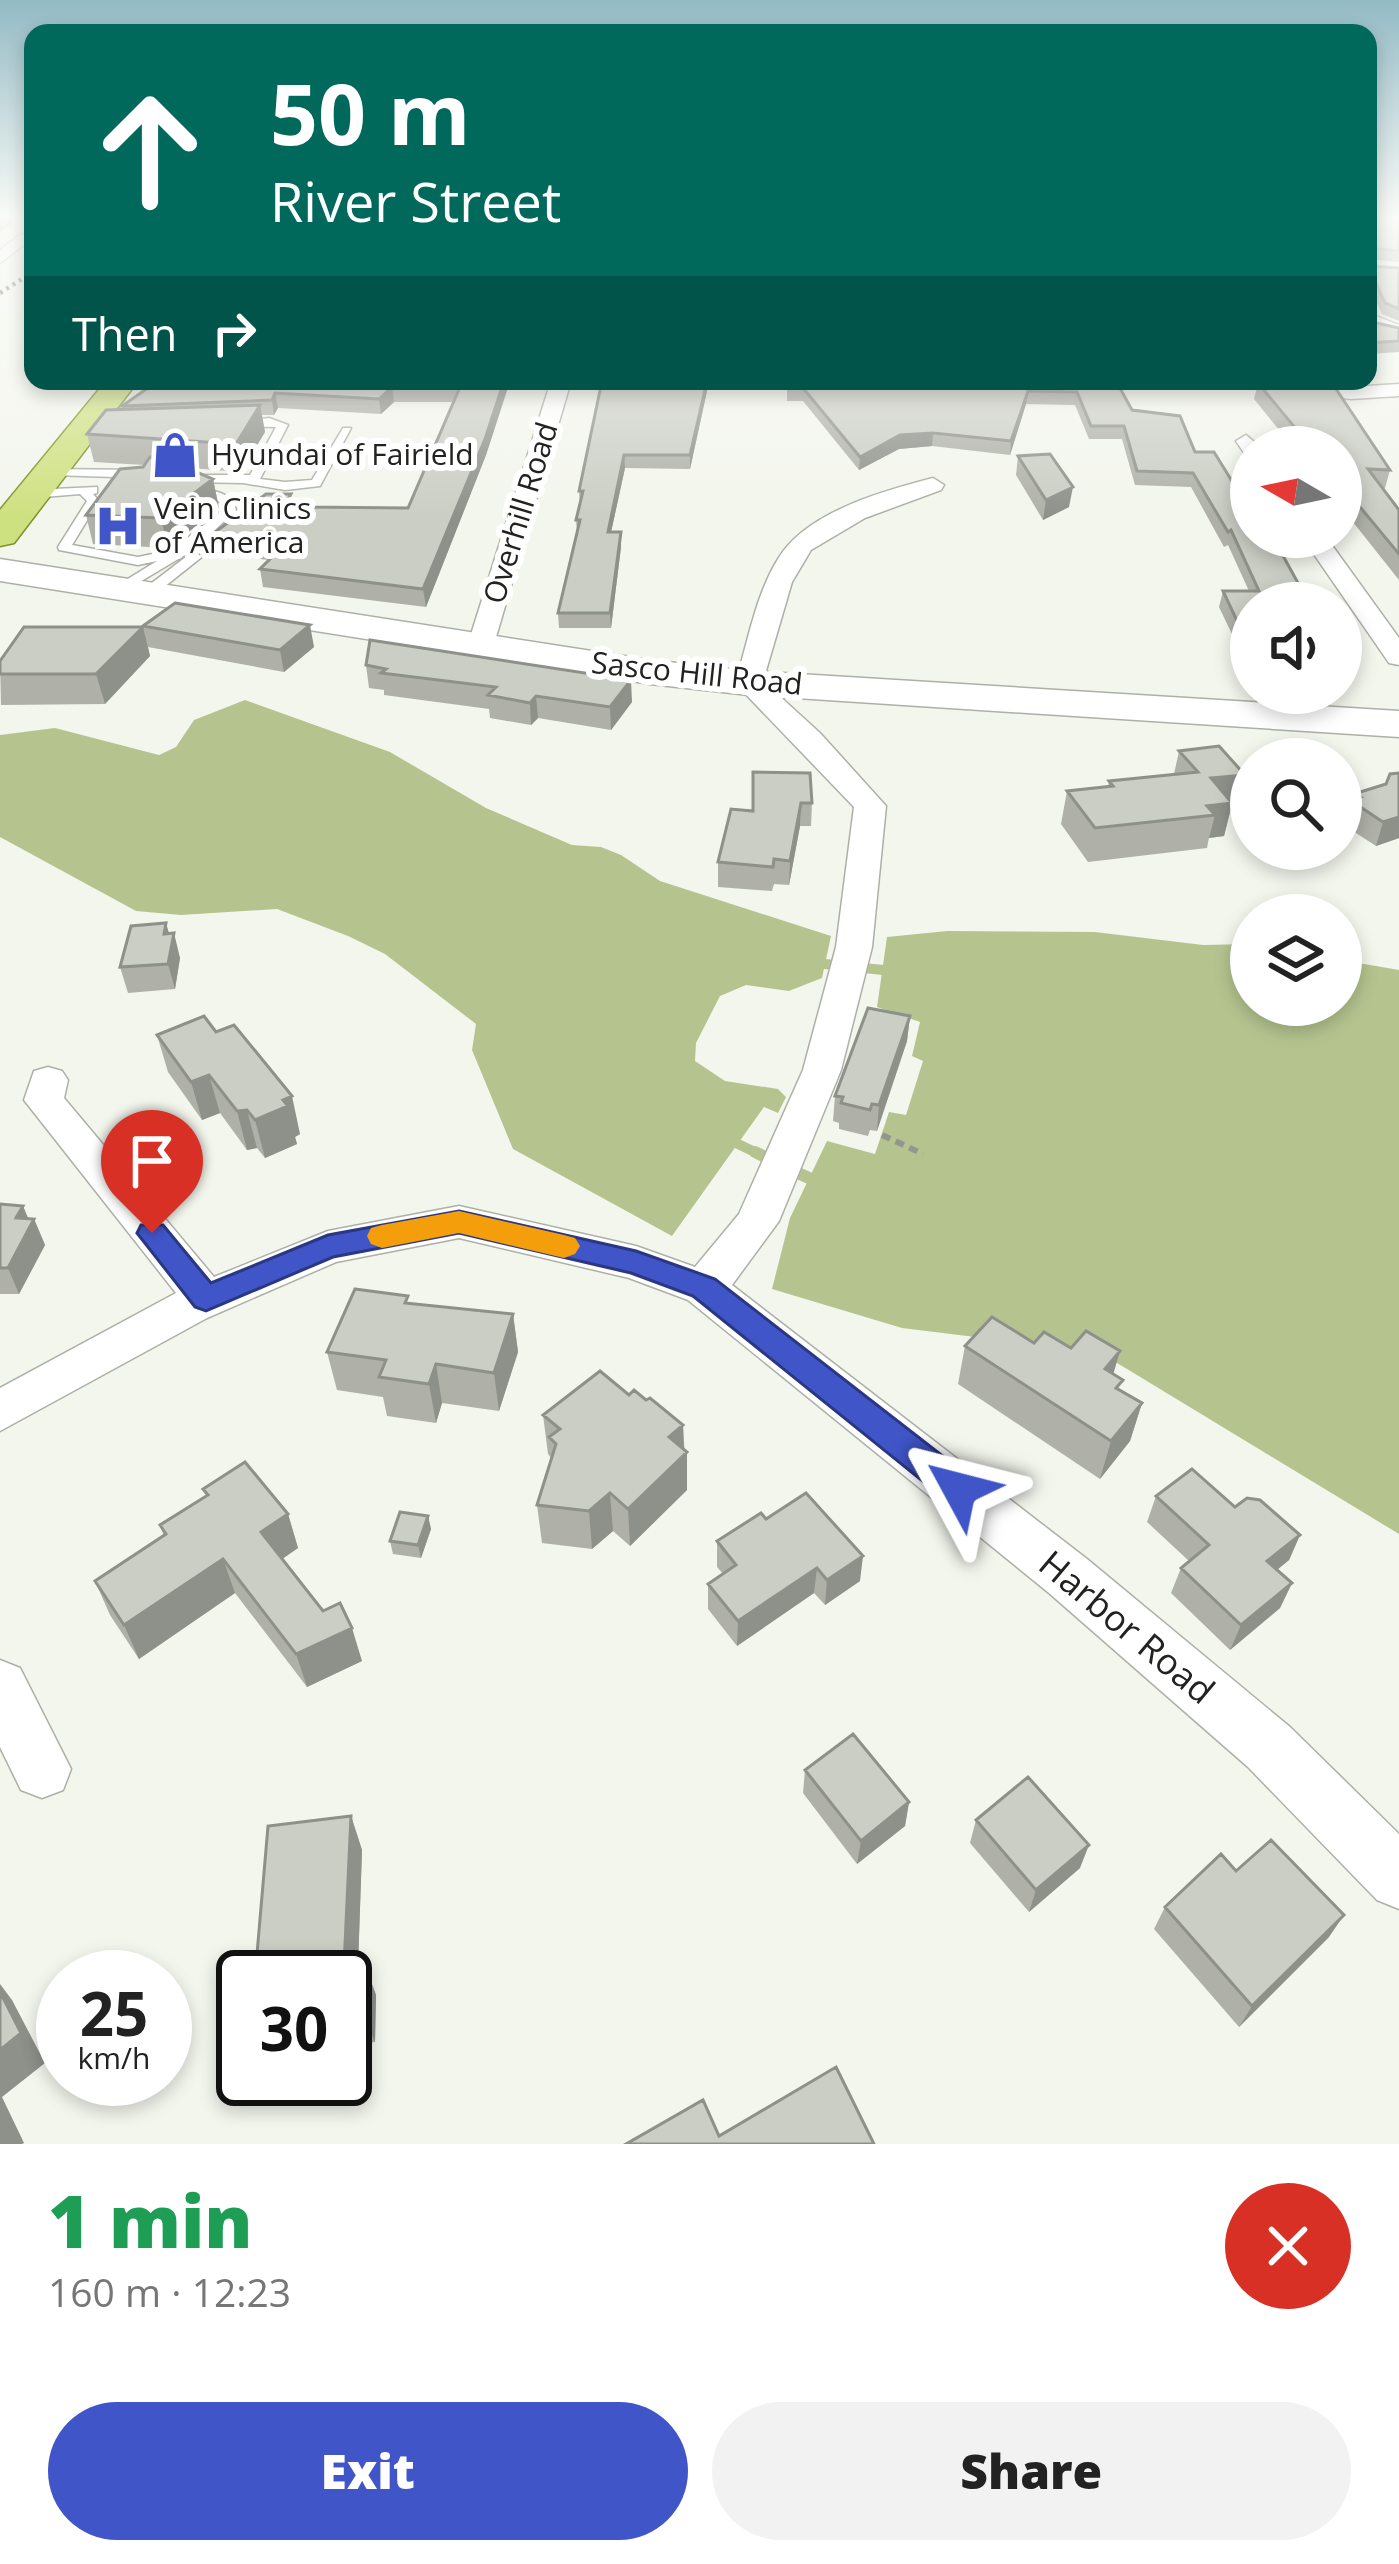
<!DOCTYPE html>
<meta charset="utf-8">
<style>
:root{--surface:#fff;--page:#f2f2f2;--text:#222;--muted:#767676;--accent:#4055c8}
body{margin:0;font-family:"Open Sans",sans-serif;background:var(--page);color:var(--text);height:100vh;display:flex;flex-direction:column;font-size:45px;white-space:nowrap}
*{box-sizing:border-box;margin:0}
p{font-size:39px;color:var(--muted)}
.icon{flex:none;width:66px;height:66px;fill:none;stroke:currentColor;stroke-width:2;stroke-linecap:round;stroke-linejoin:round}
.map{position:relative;height:2144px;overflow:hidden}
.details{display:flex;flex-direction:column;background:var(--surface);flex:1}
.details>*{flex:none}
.top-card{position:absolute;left:24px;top:24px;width:1353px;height:366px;border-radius:24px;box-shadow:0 6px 18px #0003;background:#00695c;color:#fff;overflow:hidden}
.needle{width:78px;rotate:279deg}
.controls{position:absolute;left:1230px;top:426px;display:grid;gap:24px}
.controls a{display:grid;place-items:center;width:132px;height:132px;border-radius:50%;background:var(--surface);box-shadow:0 6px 18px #0003;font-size:60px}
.speed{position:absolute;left:36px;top:1950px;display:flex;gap:24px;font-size:60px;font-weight:700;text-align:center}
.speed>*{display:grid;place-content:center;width:156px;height:156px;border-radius:50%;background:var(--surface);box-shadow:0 6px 18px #0003;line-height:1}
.speed small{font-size:30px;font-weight:400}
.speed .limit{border:6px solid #111;border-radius:18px;background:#fff;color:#111}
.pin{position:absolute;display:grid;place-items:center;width:102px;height:102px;color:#fff;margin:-123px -51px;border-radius:50% 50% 50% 0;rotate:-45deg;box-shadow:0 0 12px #0007}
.pin .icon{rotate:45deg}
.me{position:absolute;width:132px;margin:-66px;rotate:308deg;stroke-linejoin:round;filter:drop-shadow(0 0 9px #0008)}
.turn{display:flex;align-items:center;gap:42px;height:252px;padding:0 48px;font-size:54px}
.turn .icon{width:156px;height:156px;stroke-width:2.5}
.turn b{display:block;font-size:84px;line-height:102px}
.then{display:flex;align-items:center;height:114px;padding:0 48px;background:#0003;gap:24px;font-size:45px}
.round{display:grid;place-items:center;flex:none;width:126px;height:126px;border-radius:63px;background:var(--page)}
.overview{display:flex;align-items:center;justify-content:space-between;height:204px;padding:0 48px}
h1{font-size:72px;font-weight:800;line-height:90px;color:#1e9e55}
.primary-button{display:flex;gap:24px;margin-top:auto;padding:24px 48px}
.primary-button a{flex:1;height:138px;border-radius:72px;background:var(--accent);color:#fff;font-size:48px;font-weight:800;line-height:138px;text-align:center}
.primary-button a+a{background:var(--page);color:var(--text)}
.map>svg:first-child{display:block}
</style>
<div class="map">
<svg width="1399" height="2144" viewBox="0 0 1399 2144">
<rect width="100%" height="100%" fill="#f3f6ed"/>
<!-- water -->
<path fill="#b5c48f" d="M245,700l145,52 96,56 86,37 29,2 20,8 39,26 171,55 -9,42 -33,13 -43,-6 -26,11 -24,47 -1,18 30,20 53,8 8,8 -8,16 -14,-6 -92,129 -159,-87 -41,-99 4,-26 -91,-70 -37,-18 -71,-27 -96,6 -45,-4 -136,-74v-102l55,-7 104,27 17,-8 18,-27z
M947,931l148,1 108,13 48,-1v61h90v-45l58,10v564l-300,-182 -197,-24 -130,-39 18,-71 37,-77 48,13 14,-42 17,3 17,-54 -11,-5 8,-34 -43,-15 10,-70z"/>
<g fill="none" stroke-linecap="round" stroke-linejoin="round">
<!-- stream-far1 -->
<path stroke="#b5c48f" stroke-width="10" d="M825,964l58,6
M738,1144l23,11"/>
<!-- stream -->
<path stroke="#b5c48f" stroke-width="12" d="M755,1152l18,9
M789,1169l20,9"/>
<defs>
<path id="lane" d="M0,217h33v3l-33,-1z
M33,302v11l-7,-2v-4z
M269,418l19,7 -28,54 25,3 27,-2 31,-52h8l-31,58 -35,4 -42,-7 -58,-1 -2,-3 6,-4h61l26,-48 -40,-1 -6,-3z
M47,469l99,1 6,4 -6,4 -95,-3 -4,-2z
M97,487v6l-4,1 6,7 -27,44 66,12 24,-5 5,2 57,-45 -2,-5 -8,-6 -26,-2v-6c18,-1 43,-1 48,20l-41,39 -72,43 -5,-1v-6l39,-24 -19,4 -79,-15 -1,-3 29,-46 -7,-7 -48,4 -6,-4 6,-4z
M191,553l12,3 -49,39h-10v-6z"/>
<path id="street" d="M21,234l12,4 -33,25v-13z
M1368,313l31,12v12l-31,-12z
M551,381h20l-77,263 -13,8 -9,-2 -4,-6z
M1249,381l102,6 48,-3v12l-48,3 -92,-12z
M1246,435l14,12h-9v8l-7,-2 -8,-12z
M933,478l11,7 -3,5 -76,28 -54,32 -19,32 -29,99 57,52 66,73 -14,141 -31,123 -62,151 -47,64 355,274 203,168 109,107v75l-22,-9 -129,-133 -199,-174 -361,-293 -59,-22 -170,-40 -123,24 -129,56 -207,113v-43l176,-95 -152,-193 10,-29 14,-4 14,4 6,9 -4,18 150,179 114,-46 131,-25 177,40 59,21 44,-53 64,-144 33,-123 18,-140 -119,-124c13,-40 20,-87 43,-124 28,-47 105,-68 155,-81z
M1302,537h24l73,101v27l-10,-2z
M0,1660l20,8 51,101 -8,21 -21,8 -21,-8 -21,-43z"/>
<path id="secondary" d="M0,559l650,101 99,11 650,40v26l-650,-42 -99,-11 -650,-103z"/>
<path id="primary" d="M106,381h32l-124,162 -14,3v-36z"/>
</defs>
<!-- lane casing -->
<use href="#lane" stroke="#adb0a7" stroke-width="3"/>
<!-- street casing -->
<use href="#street" stroke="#adb0a7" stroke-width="3"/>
<!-- secondary casing -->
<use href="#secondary" stroke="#adb0a7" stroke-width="3"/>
<!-- primary casing -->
<use href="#primary" stroke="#7c9227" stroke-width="3"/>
<!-- path -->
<path stroke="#93958f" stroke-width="6" stroke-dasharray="9 6" stroke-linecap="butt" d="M882,1135l41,19"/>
<!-- lane -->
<use href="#lane" fill="#fff" fill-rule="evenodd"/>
<!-- street -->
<use href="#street" fill="#fff" fill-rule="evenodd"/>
<!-- secondary -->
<use href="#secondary" fill="#fff" fill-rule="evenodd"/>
<!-- primary -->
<use href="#primary" fill="#cee180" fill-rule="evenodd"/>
<!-- rail -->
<path stroke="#4e4f4b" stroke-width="4.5" stroke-dasharray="3 4.5" stroke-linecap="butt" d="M0,293l33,-21"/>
</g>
<!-- wall -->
<path fill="#afb1a9" d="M1368,217h31v45l-31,-3z
M1368,266l31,2v53l-17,-7 -14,-31z
M1368,321l31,7v24l-31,2z
M158,381h352l-24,74 -60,152 -163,-20 -3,-18 9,-9 -55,-6 -4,-18 81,-42 1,7 17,1 1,5 98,1 45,-106h-59l-13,12 -103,-6 -4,7h-12l3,17 -24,40 -51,-4 1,6 22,5 6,29 -51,40 -75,-4 -7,-29 58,-50 -50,-3 -7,-28 35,-24v-4z
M787,381h329l16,29 63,42 56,60 58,91h-58v55l-1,-3h-8l-23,-48 4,-16h26l-21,-46 -4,2 -33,-60 -56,-2 -13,-46h-33l-14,-34 -49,-1 -16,51 -78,-9 -33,3 -40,21 -56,-69h-16z
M1258,383l132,87 -5,18h-3l17,22v70l-58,-73v-60h-48l-39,-48z
M707,391l-17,78 -65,-1 -14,64h10v15l-10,81h-52l-1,-15 19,-80 -1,-13 4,-15 -1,-14z
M1018,456l51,51 -26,13 -27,-45z
M143,627l171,20 -30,25 -136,-25 2,9 -45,48 -104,1 -1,-44z
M366,665l266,37 -21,28 -73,-12 -7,7 -41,-7 -1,-9 -105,-14v-5l-15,-2z
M1179,751l57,56 -5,1 -7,28 -15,2 -2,10 -119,14 -27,-38 6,-33 41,-4 1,-6 65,-7z
M753,772l59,31 -1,23h-11l-11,59 -15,-1 -2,7 -54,-4v-25l34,-51z
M1386,784l13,54 -23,8 -34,-22 8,-24 5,-1 2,-6z
M169,933l11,25 -5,31 -47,4 -8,-26z
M910,1016l-3,25 -30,90 -7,-1 -2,6 -29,-7v-6l-6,-2 2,-25z
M157,1035l143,99 -5,3 2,7 -32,14 -8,-10 -10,2 -27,-37 -18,7 -34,-48z
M0,1204l23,2 5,13h6l11,26 -26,49h-19z
M409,1303l104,11 5,38 -19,59 -57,-8 -6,20 -49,-7 -4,-19 -46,-7 -10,-38z
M1034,1343l79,32 7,15 22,13 -12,38 -30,38 -142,-95 7,-38z
M629,1395l17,5 37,25 4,65 -57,56 -17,-15 -21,18 -50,-6 -5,-38 15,-46 -4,-5 -5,-39z
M203,1489l85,25 10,34 -16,11 80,102 -55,26 -72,-94 -96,66 -29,-44 -15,-34 69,-45 -4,-11 46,-29z
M1156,1496l79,11 65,28 -11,25 -12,10 15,13 -12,25 -50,42 -59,-57 10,-25 8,-7 -42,-39z
M428,1516l3,13 -10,29 -28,-4 -3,-13z
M766,1519l94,62 -35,24 -11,-12 -77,53 -29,-37v-25l15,-10 -6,-7v-26z
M805,1770l104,32 -4,24 -48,38 -54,-71z
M351,1816l11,34 -4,114 6,-1 12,32 -1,47 -30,4v-69z
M976,1820l104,48 -51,44 -59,-69z
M1236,1871l93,66 -90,90 -85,-98 11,-22z"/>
<!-- shaded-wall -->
<path fill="#8e908a" d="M0,217h10l2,7 -12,8z
M504,381h6l-24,74 -60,152 -3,-18z
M707,381v10l-17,78v-14z
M392,387l2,15 -13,12 -2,-15z
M1028,391l-2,13 -16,51 1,-14z
M275,393l3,15 -4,7 -2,-15z
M260,405l5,27 -24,40 -5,-28z
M933,433l-1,13 -33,3 -40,21 1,-13 40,-22z
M624,455l1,13 -17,78v-14z
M188,458l6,29 -20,5 -6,-28z
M213,479l6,29 -51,40 -7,-30z
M1073,487l-4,20 -26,13 3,-20z
M621,532v15l-10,81 -1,-15z
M310,625l4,22 -30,25 -4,-22z
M143,627l7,29 -45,48 -9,-30z
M631,680l1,22 -21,28 -1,-23z
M536,696l2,22 -7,7 -1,-22z
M1245,775l-9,32 -5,1 -7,28 -15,2 6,-23 -9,-4 5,-33z
M801,803l-1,23 -11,59 1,-24z
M1399,817v21l-23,8 7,-24z
M166,923l6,20 2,-10 6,25 -5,31 -7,-25 -4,-30z
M910,1016l-3,25 -30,90 2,-26z
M209,1075l11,38 -18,7 -11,-38z
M292,1096l8,38 -5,3 2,7 -32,14 -10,-38 28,-20z
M247,1110l10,38 -10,2 -10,-39z
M23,1206l8,19 3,-6 11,26 -26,49 -11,-26 8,-50z
M513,1314l5,38 -19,59 -5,-38z
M1120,1351l-11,38 -4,-20z
M436,1364l6,39 -6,20 -7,-39z
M1142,1403l-12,38 -30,38 11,-38z
M683,1425l1,30 3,-3v38l-57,56 -2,-37 41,-72z
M610,1493l3,38 -21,18 -3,-38z
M288,1514l10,34 -26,18 -11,-34z
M428,1516l3,13 -10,29 -3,-13z
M1300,1535l-11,25 -32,26 10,-25z
M863,1556l-3,25 -35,24 2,-25z
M223,1559l12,34 -96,66 -15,-34z
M817,1568l-3,25 -77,53 1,-25z
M1292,1583l-12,25 -50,42 11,-25z
M352,1628l10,33 -55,26 -11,-33z
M909,1802l-4,24 -48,38 4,-23z
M351,1816l11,34 -5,147 -13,-31z
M1089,1845l-9,23 -51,44 7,-22z
M1344,1915l-15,22 -90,90 13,-21z
M364,1963l12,32 -1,47 -12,-31z
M0,1984l12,16 33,63 -43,34 22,46 -2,1h-22z"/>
<!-- building -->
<path fill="#cbcec5" stroke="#8e908a" stroke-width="3" d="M1368,217h31v34l-28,-3 -3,9z
M1368,266l31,2v41l-14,-6z
M1368,321l31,7v13l-31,2z
M158,381h346l-19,58 -62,150 -163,-20 24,-24 -74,-9 56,-42h25l-4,7 22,1 -2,5 101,1 52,-121h-68l-13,12 -104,-6 -3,7 -150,6z
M602,381h105l-17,74h-66l-16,77h13l-11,81h-52l22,-93h-4l7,-29h-4z
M787,381h329l16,29 48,6 15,36h19l37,60v25h15l4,6h6l33,60h-58v37h-5l-23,-49h36l-28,-61 -3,2 -35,-59 -56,-2 -13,-45h-33l-14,-34 -49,-1 -17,50 -78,-8 -33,2 -40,22 -57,-69h-15z
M1258,383l76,3 56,84 -22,-1 31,41v44l-58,-70v-37h-30z
M260,405l-24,39 -149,-10 19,-24z
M1050,454l23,33 -27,13 -28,-44z
M150,457l38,1 -20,6 3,13 28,-4 14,6 -52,39 -75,-3 34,-46 23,-2z
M175,603l135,22 -30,25 -137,-24z
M24,627h119l-47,47h-96v-13z
M370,640l261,40 -21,27 -74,-11 -6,7 -42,-8 8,-8 -115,-14 5,-4 -20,-4z
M1219,746l26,29 -34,3 21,25 -25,3 8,9 -120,13 -28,-37 46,-5 -4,-5 89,-9 -19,-21z
M753,772l57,1 2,30h-11l-11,58 -16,-2 -1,8 -55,-5 13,-53 22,2z
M1399,773v44l-16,5 -33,-22 11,-3 -4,-4 29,-9 4,-10z
M166,923l-2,11 10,-1 -6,31 -48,3 11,-41z
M868,1008l42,8 -31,89 -7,-1 -2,6 -29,-7 2,-6 -8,-1z
M204,1016l12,16 18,-7 58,71 -9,4 5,6 -33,14 -8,-10 -10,1 -28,-36 -18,7 -34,-47z
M0,1204l23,2 -7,12 18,1 -26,49h-8z
M355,1289l53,7 -3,7 108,11 -19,59 -58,-9 -7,20 -50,-7 7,-17 -59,-8z
M992,1317l42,26 10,-11 27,16 15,-17 34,20 -15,18 18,11 -7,8 26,15 -31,38 -146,-95z
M600,1371l29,24 5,-5 12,10 4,-2 33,27 -14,12 18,15 -59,57 -18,-16 -21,18 -52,-6 19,-61 -7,-7 11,-8 -17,-14z
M245,1462l43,52 -27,18 62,79 17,-8 12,25 -56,26 -73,-95 -99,66 -29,-44 71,-47 -6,-9 48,-30 -5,-6z
M1192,1469l43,38 12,-9 13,2 40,35 -33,26 25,22 -51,42 -60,-57 28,-23 -53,-49z
M806,1493l57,63 -36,24 -10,-12 -79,53 -30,-37 28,-19 -19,-24 44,-28 5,6z
M400,1512l28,4 -10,29 -28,-4z
M853,1734l56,68 -48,39 -56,-71z
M1028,1777l61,68 -53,45 -60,-70z
M351,1816l-7,150 20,-3 -1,48 -18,3v-37h-90l13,-151z
M1271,1840l73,75 -92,91 -87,-99 56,-53 15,17z
M0,1992l21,41 -21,17z
M836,2067l38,77h-248l77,-44 16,36z"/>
<!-- sky -->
<linearGradient id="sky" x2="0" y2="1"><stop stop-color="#93bac4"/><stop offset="0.42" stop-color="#fafbf7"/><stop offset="1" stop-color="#fafbf7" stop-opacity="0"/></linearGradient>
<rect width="1399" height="517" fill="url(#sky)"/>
<!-- route -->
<path fill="#4055c8" stroke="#2a3782" stroke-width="3" d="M459,1211l177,40 79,28 256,199 6,11 -6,11 -12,4 -13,-4 -253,-204 -62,-23 -172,-40 -126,24 -127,54 -11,-4 -58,-74 4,-8h22l48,58 117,-48z"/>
<!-- slow -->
<path fill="#f59e0b" d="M459,1211l105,24 11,3 5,8 -5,8 -11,4 -105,-25 -77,15 -11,-4 -4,-8 4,-8 11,-3z"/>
<!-- icons -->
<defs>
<symbol id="shop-bare" viewBox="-9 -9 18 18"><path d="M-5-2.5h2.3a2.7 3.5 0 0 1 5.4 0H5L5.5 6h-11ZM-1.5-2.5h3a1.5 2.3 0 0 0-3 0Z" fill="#4055c8" stroke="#fff" stroke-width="2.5" paint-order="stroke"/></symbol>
<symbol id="hospital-bare" viewBox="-9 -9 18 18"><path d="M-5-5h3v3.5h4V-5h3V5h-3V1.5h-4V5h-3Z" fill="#4055c8" stroke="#fff" stroke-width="2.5" paint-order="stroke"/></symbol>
</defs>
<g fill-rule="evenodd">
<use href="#shop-bare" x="142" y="422" width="66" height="66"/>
<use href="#hospital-bare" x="85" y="493" width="66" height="66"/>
</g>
<g text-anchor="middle" stroke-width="12" stroke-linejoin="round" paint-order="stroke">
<!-- far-poi labels -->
<g font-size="30" fill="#222320" stroke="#fff" text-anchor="start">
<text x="211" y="465">Hyundai of Fairield</text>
<text x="154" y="519">Vein Clinics<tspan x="154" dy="34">of America</tspan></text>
</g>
<!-- far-street labels -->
<g font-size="30" fill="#222320" stroke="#fff">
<text transform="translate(521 513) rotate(-73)" y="10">Overhill Road</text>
<text transform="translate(697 674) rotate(6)" y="10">Sasco Hill Road</text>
</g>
<!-- street labels -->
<g font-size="36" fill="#222320" stroke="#fff">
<text transform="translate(1127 1627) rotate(40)" y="13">Harbor Road</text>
</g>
</g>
</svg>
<div class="controls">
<a><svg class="needle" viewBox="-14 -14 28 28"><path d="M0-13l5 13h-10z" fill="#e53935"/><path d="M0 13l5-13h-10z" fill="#767676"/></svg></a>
<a><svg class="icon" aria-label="sound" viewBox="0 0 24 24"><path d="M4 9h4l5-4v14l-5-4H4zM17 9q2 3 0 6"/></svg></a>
<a><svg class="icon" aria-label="search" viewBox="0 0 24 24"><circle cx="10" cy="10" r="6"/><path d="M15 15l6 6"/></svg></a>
<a><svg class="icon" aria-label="layers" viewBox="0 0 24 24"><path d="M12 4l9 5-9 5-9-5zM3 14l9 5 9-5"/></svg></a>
</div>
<div class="speed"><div>25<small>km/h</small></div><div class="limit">30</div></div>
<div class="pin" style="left:152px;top:1233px;background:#d93025"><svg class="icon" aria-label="arrive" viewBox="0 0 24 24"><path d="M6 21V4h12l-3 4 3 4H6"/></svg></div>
<svg class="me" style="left:959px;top:1489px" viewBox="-20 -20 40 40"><path d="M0-17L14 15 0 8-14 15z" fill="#4055c8" stroke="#fff" stroke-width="4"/></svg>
<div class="top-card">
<div class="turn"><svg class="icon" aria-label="ahead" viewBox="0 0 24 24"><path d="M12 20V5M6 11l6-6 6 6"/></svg><div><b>50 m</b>River Street</div></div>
<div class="then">Then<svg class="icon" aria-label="right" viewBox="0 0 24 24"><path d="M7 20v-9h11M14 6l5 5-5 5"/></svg></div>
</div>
</div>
<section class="details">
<div class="overview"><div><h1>1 min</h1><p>160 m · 12:23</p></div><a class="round" style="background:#d93025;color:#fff"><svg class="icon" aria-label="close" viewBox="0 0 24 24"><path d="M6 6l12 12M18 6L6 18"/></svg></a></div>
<div class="primary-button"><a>Exit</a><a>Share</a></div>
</section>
